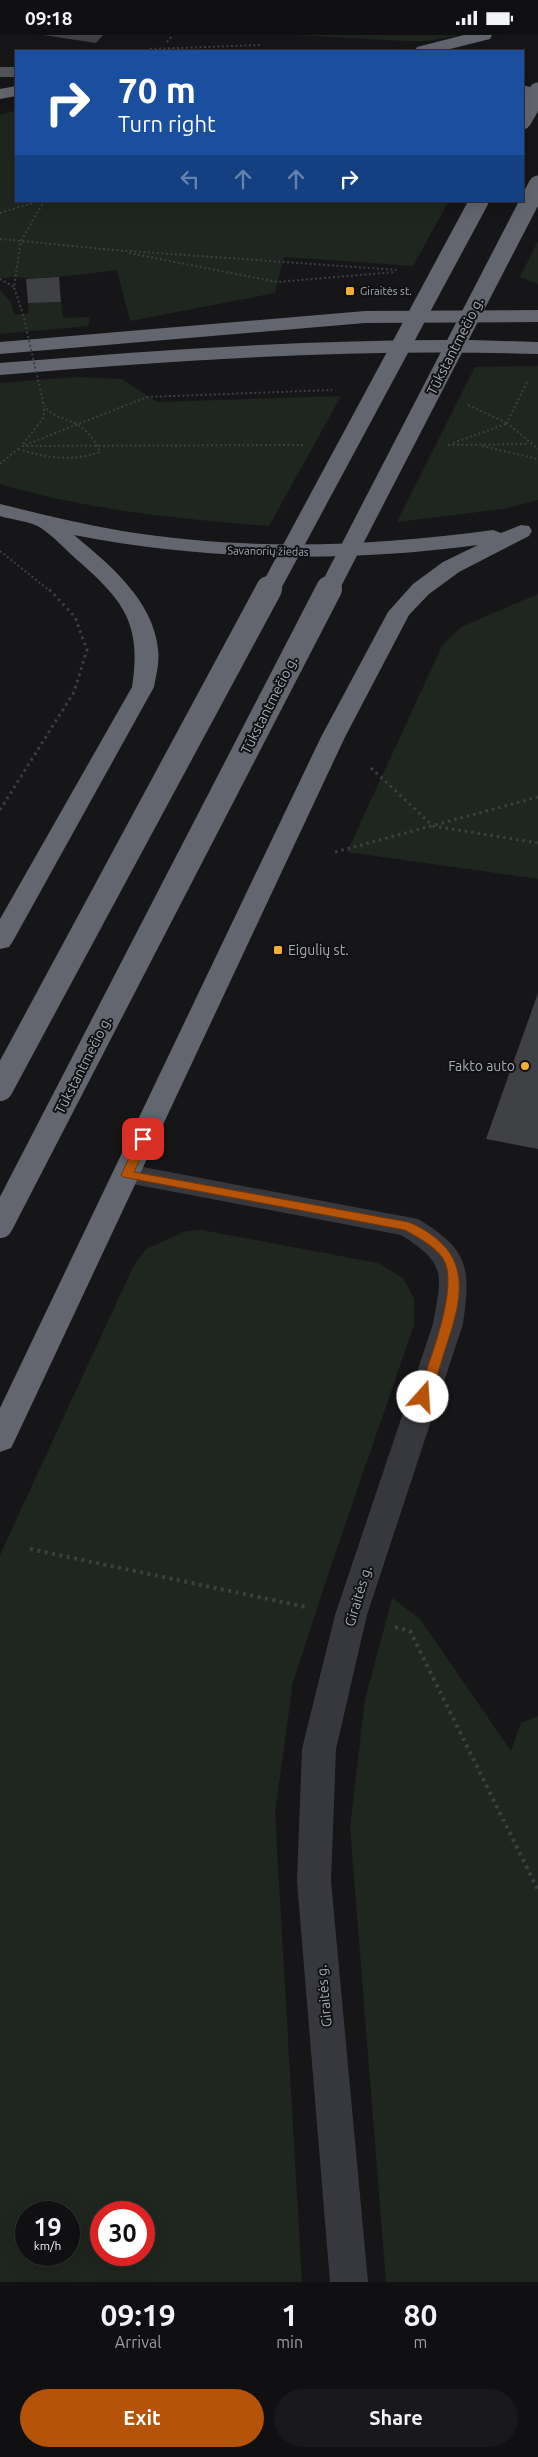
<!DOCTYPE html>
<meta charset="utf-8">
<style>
:root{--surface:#101012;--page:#19191b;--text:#f1f3f6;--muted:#9c9d9f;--line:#303032;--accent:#b45309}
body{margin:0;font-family:Ubuntu,sans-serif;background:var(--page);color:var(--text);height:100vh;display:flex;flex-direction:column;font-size:19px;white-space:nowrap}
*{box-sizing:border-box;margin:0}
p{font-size:16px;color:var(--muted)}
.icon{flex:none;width:28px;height:28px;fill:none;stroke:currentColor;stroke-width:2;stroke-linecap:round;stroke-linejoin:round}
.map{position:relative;height:2247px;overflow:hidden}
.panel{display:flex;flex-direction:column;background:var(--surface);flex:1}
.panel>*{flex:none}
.hud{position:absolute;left:15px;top:15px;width:509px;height:152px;border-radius:0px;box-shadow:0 5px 20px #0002,0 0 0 1px var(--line);background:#1a4fa0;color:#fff;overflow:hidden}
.speed{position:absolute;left:15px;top:2166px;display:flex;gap:10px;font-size:25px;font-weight:700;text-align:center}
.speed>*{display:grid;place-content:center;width:65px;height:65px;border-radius:50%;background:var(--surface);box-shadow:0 5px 20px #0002,0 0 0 1px var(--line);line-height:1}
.speed small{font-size:12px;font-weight:400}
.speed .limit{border:8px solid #d22;background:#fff;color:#111}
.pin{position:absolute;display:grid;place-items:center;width:42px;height:42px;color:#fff;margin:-21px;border-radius:10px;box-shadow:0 2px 8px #0006}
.me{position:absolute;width:55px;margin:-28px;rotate:19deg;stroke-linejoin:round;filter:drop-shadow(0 0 4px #0008)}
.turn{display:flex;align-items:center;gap:18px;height:105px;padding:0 20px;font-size:22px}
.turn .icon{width:65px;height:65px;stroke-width:2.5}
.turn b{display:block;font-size:35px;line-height:42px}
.lanes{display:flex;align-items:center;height:48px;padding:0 20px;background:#0003;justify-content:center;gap:25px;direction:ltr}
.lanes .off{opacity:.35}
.eta{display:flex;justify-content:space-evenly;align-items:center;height:85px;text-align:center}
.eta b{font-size:30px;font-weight:700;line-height:35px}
.primary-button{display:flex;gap:10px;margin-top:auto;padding:10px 20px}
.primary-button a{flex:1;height:58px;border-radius:30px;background:var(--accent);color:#fff;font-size:20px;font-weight:700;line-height:58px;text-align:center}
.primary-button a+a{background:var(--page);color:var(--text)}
.status{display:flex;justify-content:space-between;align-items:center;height:35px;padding:0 25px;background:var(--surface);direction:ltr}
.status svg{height:14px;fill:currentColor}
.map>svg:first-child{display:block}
</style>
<div class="status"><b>09:18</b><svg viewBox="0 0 49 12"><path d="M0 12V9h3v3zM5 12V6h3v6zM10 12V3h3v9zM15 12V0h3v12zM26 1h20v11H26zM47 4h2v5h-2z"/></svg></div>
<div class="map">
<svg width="538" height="2247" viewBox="0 0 538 2247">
<rect width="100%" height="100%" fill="#161618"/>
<!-- green -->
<path fill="#1e261f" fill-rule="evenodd" d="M296,0h165l-34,6h-23z
M16,75v91h433l-36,65 -129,-9 -9,36 -145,28 -13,-51c-26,3 -52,7 -78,8 -13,1 -27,-3 -39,1v-164z
M538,206v43l-18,-7z
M0,255l10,11 5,14 14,-2 -1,-10 33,-1 2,16 27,-1 -2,9 -88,8z
M538,331v134l-35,9 -106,13 78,-155z
M76,342l46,2 35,23 184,-6 -72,130c-91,-7 -182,-16 -269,-42v-101z
M538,559v285l-191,-27 95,-206 19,-19z
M202,1195l176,33 25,15 11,21v26l-83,241 -38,116 -18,131 27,469h-302v-727l133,-288 13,-18 40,-18zM26,2178h43v42h-43zM101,2178h43v42h-43z
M392,1563l28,21 91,132 10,-28 17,-7v566h-152l-36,-455 15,-127z"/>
<!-- building -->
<path fill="#404145" d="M43,0h60l-7,8z
M59,242l2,25 -33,1 -2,-24z
M538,958v156l-52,-10z"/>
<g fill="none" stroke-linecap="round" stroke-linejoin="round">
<!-- path-far2 -->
<path stroke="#3d3f44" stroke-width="2" stroke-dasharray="2 2.5" stroke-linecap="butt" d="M167,7l6,-7
M150,14l111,-4
M0,178l40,-12
M0,204l114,11 284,20
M129,218l148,29 118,-10
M0,244l14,8
M22,276l-8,-24 7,-46 23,-40
M527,347l-20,41 31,26
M468,370l39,18
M453,408l53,-19
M23,409l21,-27v-9
M25,410l122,-48 185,-7
M448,410l81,-1
M22,411l282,-1
M482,411l56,13
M18,414c30,9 52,13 82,3 -2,-8 -14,-23 -22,-27 -14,-8 -22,-6 -34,-19
M0,429l19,-16
M0,516l50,40"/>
<!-- path-far1 -->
<path stroke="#3d3f44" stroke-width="3" stroke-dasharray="2.5 4" stroke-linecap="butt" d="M371,733l62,58 105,17
M0,775l74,-118 13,-42 -12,-33 -26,-28
M335,817l203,-55"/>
<!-- path -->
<path stroke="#3d3f44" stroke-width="4" stroke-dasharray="3 4.5" stroke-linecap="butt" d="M30,1514l276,58
M395,1592l15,4 128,259"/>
<!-- street -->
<path fill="#37383d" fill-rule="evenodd" d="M127,1129l291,55c51,31 53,48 45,105l-96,291 -31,134 -5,132 37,401h-38l-33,-401 5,-132 33,-134 98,-291c9,-51 14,-60 -32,-89l-284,-54 -4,-7 4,-7z"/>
<!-- primary -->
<path fill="#53555c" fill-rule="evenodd" d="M0,32h16v10h-16z"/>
<!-- highway -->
<path fill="#63666e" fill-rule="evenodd" d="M464,0h28l-2,4 -48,12h-27l2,-4z
M522,50l16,4v10l-16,-4z
M16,51v10l-16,3v-10z
M538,275v12l-173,1 -365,31v-12l365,-31z
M471,305l67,2v12c-180,-6 -359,6 -538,21v-12c157,-13 313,-24 471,-23z
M0,469c41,10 81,20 122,27 124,20 247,16 371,-1l8,3 20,-8 8,1 3,5 -3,5 -70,36 -30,22 -20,21 -64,122 -330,703 -4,8 -11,4v-44l321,-671 67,-125 25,-28 30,-22 35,-17c-136,18 -269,16 -404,-10 36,30 79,65 84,114 2,13 -2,26 -4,38l-141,254 -4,6 -9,2v-30l132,-232c10,-65 -9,-87 -57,-129 -11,-10 -22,-22 -34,-30 -10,-7 -29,-8 -41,-12z"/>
<!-- path-bridge -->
<path stroke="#3d3f44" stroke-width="2" stroke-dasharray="2 2.5" stroke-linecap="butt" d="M23,279l21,92"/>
<!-- highway-bridge-far1 -->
<path stroke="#63666e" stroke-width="19" d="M522,85l16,-28
M269,556l210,-390
M328,556l210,-406"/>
<!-- highway-bridge -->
<path stroke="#63666e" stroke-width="26" d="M0,1053l269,-499
M0,1190l329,-636"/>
</g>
<!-- route -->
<path fill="#b45309" stroke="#753606" d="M143,1101l6,3 -15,33 274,50c11,4 24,12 32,20 33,29 16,74 4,111 -5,15 -9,33 -16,47h-9l-2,-3c10,-30 45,-114 25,-140 -9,-12 -25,-20 -37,-27l-282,-53 -2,-2 17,-36z"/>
<!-- markers -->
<g fill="#f2b134" stroke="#111113" stroke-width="2">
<rect x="345" y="251" width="10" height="10" rx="2.5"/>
<rect x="273" y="910" width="10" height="10" rx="2.5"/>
<circle cx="525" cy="1031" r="5"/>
</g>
<g text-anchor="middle" stroke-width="4" stroke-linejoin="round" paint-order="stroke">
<!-- far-poi labels -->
<g font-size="11" fill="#a8adb8" stroke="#111113" text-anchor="start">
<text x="360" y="260">Giraitės st.</text>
</g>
<!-- far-street labels -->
<g font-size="11" fill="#a8adb8" stroke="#111113">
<text transform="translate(268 516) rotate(1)" y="4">Savanorių žiedas</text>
</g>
<!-- street labels -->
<g font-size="14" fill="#a8adb8" stroke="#111113">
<text transform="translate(455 311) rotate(-63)" y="5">Tūkstantmečio g.</text>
<text transform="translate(269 670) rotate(-63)" y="5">Tūkstantmečio g.</text>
<text transform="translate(83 1030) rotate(-63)" y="5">Tūkstantmečio g.</text>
<text transform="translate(358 1561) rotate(-73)" y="5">Giraitės g.</text>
<text transform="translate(324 1961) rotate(-95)" y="5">Giraitės g.</text>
</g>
<!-- poi labels -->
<g font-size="14" fill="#a8adb8" stroke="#111113" text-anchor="start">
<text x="288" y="920">Eigulių st.</text>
<text x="515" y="1036" text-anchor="end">Fakto auto</text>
</g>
</g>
</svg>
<div class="speed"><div>19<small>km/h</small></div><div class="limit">30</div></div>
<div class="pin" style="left:143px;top:1104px;background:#d93025"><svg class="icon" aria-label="arrive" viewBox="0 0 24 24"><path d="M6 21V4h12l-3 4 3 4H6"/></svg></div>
<svg class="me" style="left:423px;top:1362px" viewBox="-20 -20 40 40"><circle r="19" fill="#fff"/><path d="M0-13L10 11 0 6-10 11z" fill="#b45309"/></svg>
<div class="hud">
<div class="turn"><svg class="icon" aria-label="right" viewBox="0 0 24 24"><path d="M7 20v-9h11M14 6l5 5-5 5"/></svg><div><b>70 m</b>Turn right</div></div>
<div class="lanes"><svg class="icon off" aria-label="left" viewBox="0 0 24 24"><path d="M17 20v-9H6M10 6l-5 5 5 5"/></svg><svg class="icon off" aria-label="ahead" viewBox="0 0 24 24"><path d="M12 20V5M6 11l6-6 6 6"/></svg><svg class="icon off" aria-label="ahead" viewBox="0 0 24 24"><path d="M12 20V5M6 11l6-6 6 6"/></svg><svg class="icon" aria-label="right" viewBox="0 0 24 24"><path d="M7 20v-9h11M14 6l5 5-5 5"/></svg></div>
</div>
</div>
<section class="panel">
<div class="eta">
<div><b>09:19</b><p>Arrival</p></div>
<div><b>1</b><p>min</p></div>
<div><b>80</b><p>m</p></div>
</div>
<div class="primary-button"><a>Exit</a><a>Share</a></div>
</section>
